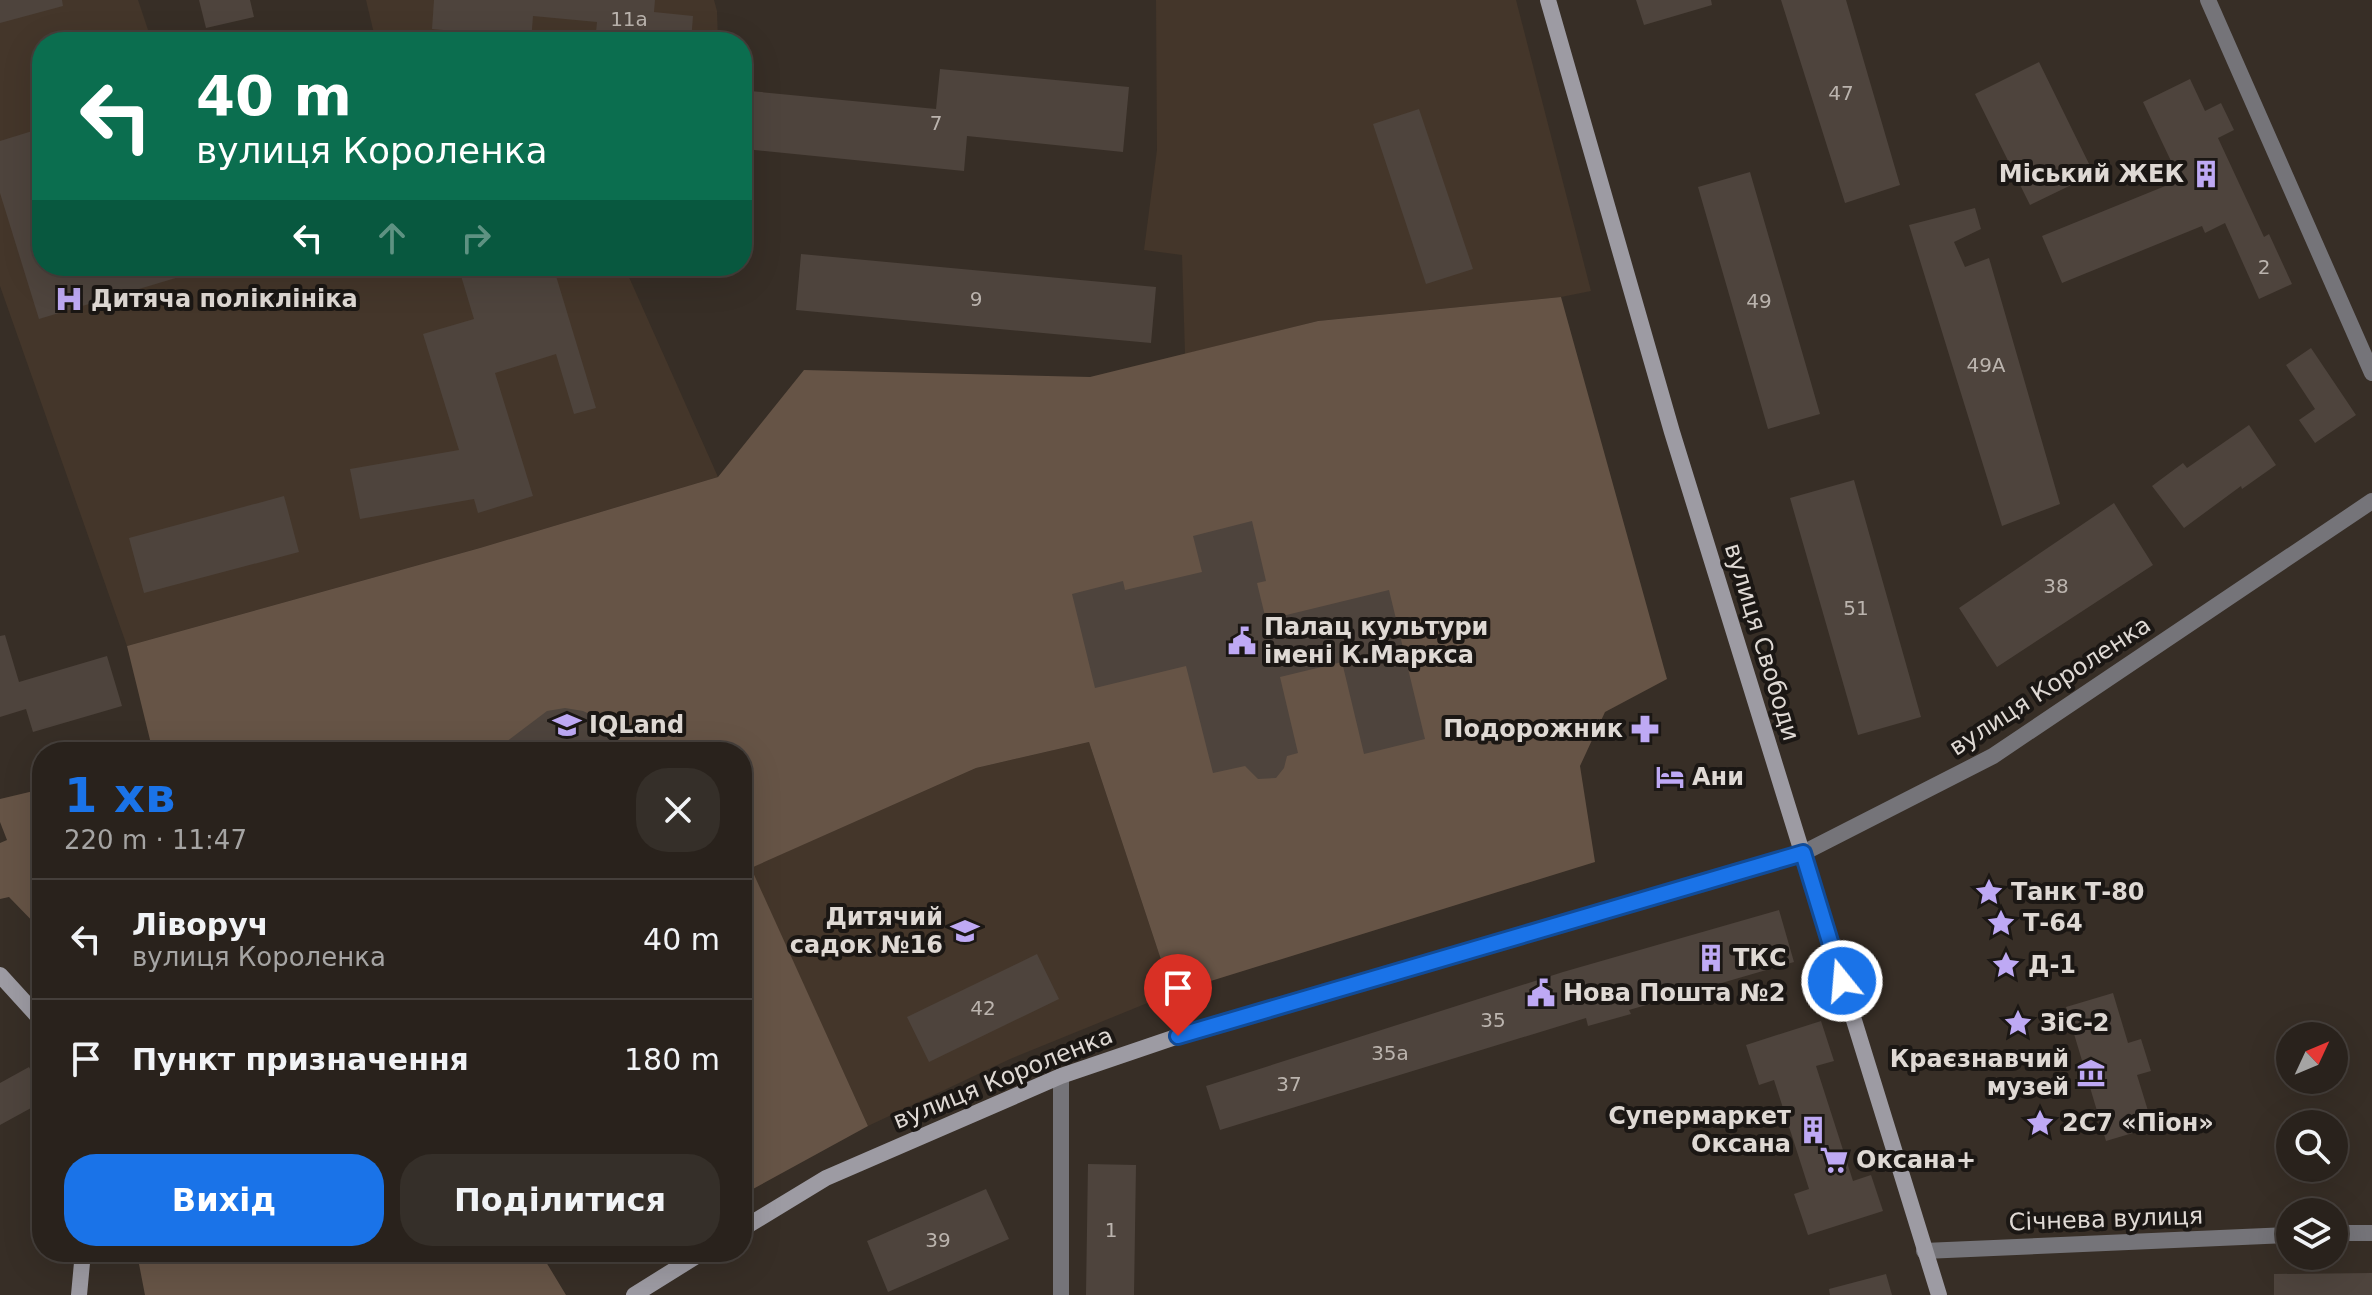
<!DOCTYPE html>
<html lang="uk">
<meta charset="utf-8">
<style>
:root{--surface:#29221c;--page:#352f29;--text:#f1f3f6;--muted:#a5a4a3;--line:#453f3b;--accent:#1a73e8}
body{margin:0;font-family:"DejaVu Sans",sans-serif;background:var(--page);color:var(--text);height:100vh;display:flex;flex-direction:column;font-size:30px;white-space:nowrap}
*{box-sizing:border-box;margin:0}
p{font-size:26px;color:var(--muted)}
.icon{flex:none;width:44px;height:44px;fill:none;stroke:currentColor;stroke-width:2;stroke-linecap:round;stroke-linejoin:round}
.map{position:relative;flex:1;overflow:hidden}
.side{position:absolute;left:32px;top:742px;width:720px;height:520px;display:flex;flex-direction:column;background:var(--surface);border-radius:32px;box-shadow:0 8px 32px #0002,0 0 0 2px var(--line)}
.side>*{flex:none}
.top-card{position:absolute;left:32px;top:32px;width:720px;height:244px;border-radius:32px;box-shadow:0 8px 32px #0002,0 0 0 2px var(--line);background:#0b6e4f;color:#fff;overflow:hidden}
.needle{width:52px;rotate:46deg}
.buttons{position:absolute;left:2276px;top:1022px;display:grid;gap:16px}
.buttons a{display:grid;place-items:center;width:72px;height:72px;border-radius:50%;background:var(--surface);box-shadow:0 8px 32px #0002,0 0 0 2px var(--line);font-size:40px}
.pin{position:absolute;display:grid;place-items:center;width:68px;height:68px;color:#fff;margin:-82px -34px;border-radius:50% 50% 50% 0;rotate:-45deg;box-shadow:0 0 8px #0007}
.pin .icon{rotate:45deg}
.me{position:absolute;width:88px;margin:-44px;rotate:343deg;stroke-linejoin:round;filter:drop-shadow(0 0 6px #0008)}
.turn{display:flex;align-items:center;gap:28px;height:168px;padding:0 32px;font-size:36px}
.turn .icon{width:104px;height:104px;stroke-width:2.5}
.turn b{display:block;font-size:56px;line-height:68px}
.lanes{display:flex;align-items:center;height:76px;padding:0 32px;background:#0003;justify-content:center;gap:40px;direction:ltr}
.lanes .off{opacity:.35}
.round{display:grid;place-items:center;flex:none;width:84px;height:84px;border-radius:32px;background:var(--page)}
.overview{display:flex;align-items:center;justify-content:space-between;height:136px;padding:0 32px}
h1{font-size:48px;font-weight:800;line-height:60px;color:var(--accent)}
.primary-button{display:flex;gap:16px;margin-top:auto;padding:16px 32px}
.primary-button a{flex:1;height:92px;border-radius:32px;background:var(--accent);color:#fff;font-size:32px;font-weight:800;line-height:92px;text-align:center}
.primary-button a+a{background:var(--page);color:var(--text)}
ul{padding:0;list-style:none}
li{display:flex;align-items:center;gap:24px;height:120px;padding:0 32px;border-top:2px solid var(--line)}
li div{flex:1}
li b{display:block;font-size:30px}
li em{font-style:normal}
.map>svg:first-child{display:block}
</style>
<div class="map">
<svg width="2372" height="1295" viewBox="0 0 2372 1295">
<rect width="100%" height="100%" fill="#372e26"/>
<!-- built -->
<path fill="#44362a" d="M0,0h138l14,42h-110v224h582l94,211 -238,71 -353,98 -127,-360z
M366,0h348l3,11 1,31h-342z
M1156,0h360l75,291 -30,6 -243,24 -133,33 -3,-99 -38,-5 13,-100z
M1089,742l83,251 -162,66 -142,67 -118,-258 226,-100z"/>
<!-- green -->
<path fill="#665446" d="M1561,297l106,382 -62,33 -25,54 15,96 -423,131 -83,-251 -113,26 -225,100 117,258 -126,69v-443h-589l-26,-106 353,-98 238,-71 86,-107 286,7 228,-56z
M42,789v142l-33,-34 -9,2v-56l7,-3 -7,-18v-23z
M140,1252h400l26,43h-421l-6,-31z"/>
<!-- building -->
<path fill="#4e443d" d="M0,0h62l1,6 -63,17z
M199,0h51l4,17 -48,11z
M434,0h221l-1,12 39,4 -2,26h-96l2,-20 -64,-6 -2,26h-35l1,-7 -65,-6z
M1636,0h75l1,5 -68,20z
M1781,0h65l54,185 -55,18z
M2039,62l55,112 -64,31 -55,-111z
M940,69l189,18 -6,65 -156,-16 -3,35 -219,-22 5,-58 186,18z
M2190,79l15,32 16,-8 13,27 -16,8 46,99 5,-3 23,50 -33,15 -34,-76 -20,10 -3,-7 -140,57 -20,-47 138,-56 -37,-78z
M1419,109l54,160 -47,15 -53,-160z
M42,128v138h156l1,5 -160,48 -39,-126v-52z
M1750,172l70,242 -52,15 -70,-242z
M1975,208l6,21 -27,13 11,25 24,-9 71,246 -58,22 -93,-301z
M801,254l355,33 -5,56 -355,-33z
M469,266h84l43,142 -22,6 -18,-60 -61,19 38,123 -55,17 -4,-14 -114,20 -10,-50 109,-19 -36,-116 51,-15 -15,-50z
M2311,348l45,67 -41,28 -16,-23 16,-11 -29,-44z
M2249,425l27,40 -34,24 -1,-3 -57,42 -32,-42 31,-23 4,5z
M1854,480l67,237 -63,18 -68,-237z
M284,496l15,56 -155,41 -15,-55z
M2114,503l39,62 -156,102 -38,-59z
M1252,521l14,60 -9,2 9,37 123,-30 36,149 -61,15 -22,-92 -62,15 18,76 -11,3 -3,12 -8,10 -18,1 -13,-13 -32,7 -27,-107 -91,22 -23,-94 51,-13 2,9 77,-18 -9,-36z
M5,635l14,47 88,-26 15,50 -89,26 -7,-23 -26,8v-81z
M565,708l18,3 17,8 13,13 11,20h-131l54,-41z
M1779,910l15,52 -165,48 2,4 -43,12 -2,-8 -366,112 -14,-44 357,-114z
M1037,954l22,45 -130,63 -22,-45z
M2113,993l15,50 13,-4 10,32 -14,4 16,52 -47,14 -40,-134z
M1821,1021l13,40 -18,5 37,115 18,-6 12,36 -75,24 -14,-41 15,-5 -35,-109 -15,5 -13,-40z
M29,1067l13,24v11l-42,23v-42z
M1088,1164l48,1 -2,130h-48z
M986,1189l23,50 -121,53 -21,-51z
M2372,1273v22h-98v-21z
M1886,1274l6,21h-62l-1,-6z"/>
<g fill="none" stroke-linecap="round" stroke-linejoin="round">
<!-- street -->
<path stroke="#757479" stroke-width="16" d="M2208,0l164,373
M1803,853l190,-97 379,-255
M1061,1076v219
M2334,1233h38
M1924,1251l366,-16"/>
<!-- secondary -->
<path stroke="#9d9ba3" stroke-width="16" d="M1548,0l124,432 267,863
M0,975l42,46
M742,1229l84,-51 235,-102 147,-50 595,-173
M79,1295l4,-43
M634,1295l69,-43"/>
</g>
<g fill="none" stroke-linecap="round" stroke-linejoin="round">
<defs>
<path id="route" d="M1178,1036l625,-183 39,128"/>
</defs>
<!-- route casing -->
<use href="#route" stroke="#114b97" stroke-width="20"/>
<!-- route -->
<use href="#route" stroke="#1a73e8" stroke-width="14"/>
</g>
<!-- icons -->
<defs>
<symbol id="building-bare" viewBox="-9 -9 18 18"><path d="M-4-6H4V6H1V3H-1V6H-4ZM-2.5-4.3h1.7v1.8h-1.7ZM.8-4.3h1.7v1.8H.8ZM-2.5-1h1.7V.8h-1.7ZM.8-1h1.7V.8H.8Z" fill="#bea9f4" stroke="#1b1714" stroke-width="2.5" paint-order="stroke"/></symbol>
<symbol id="hospital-bare" viewBox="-9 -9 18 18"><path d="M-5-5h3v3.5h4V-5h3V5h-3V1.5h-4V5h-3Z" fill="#bea9f4" stroke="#1b1714" stroke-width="2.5" paint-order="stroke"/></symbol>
<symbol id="civic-bare" viewBox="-9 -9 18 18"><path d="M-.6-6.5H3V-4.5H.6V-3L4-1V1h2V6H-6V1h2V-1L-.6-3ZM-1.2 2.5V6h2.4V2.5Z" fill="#bea9f4" stroke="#1b1714" stroke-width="2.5" paint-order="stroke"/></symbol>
<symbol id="school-bare" viewBox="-9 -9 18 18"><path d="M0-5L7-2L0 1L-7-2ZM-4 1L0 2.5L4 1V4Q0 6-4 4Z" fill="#bea9f4" stroke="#1b1714" stroke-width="2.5" paint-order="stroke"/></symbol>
<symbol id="pharmacy-bare" viewBox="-9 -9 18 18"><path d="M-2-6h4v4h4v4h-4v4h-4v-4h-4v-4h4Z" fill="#bea9f4" stroke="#1b1714" stroke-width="2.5" paint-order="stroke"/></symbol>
<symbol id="hotel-bare" viewBox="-9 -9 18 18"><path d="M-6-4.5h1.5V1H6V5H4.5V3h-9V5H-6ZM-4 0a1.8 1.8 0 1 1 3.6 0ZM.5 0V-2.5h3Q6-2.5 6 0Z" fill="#bea9f4" stroke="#1b1714" stroke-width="2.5" paint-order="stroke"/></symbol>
<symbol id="sight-bare" viewBox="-9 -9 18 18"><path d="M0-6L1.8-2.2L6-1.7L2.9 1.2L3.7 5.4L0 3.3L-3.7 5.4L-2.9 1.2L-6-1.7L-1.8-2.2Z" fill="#bea9f4" stroke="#1b1714" stroke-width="2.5" paint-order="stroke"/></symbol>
<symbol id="museum-bare" viewBox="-9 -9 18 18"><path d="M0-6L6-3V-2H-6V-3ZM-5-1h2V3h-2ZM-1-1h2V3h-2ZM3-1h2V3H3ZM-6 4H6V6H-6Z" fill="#bea9f4" stroke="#1b1714" stroke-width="2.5" paint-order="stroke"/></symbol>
<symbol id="supermarket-bare" viewBox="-9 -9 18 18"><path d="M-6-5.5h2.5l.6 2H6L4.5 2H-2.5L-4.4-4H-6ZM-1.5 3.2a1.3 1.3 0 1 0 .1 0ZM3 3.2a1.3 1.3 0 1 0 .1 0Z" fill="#bea9f4" stroke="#1b1714" stroke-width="2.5" paint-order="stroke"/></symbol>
</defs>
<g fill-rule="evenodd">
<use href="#building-bare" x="2186" y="154" width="40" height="40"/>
<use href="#hospital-bare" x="49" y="279" width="40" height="40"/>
<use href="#civic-bare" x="1222" y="621" width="40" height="40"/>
<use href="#school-bare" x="547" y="705" width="40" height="40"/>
<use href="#pharmacy-bare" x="1625" y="709" width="40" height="40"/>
<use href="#hotel-bare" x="1650" y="757" width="40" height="40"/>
<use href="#sight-bare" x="1969" y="872" width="40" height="40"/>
<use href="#sight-bare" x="1981" y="903" width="40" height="40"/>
<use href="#school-bare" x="945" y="911" width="40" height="40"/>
<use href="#building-bare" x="1691" y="938" width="40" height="40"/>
<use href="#sight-bare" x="1986" y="945" width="40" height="40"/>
<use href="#civic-bare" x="1521" y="973" width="40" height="40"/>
<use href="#sight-bare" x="1998" y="1003" width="40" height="40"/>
<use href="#museum-bare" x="2071" y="1053" width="40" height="40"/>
<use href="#sight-bare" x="2020" y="1103" width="40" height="40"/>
<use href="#building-bare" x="1793" y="1110" width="40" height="40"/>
<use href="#supermarket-bare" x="1814" y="1140" width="40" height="40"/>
</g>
<g text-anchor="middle" stroke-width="8" stroke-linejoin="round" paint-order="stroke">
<!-- number labels -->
<g font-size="20" fill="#bbb4ae">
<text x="629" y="26">11а</text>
<text x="1841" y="100">47</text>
<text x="936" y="130">7</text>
<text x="2264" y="274">2</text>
<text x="976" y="306">9</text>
<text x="1759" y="308">49</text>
<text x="1986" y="372">49А</text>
<text x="2056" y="593">38</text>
<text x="1856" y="615">51</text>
<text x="983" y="1015">42</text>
<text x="1493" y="1027">35</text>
<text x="1390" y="1060">35а</text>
<text x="1289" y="1091">37</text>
<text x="1111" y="1237">1</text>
<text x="938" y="1247">39</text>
</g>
<!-- poi labels -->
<g font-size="24" font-weight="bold" fill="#dfd9d4" stroke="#1b1714" text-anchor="start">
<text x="2184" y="182" text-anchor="end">Міський ЖЕК</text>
<text x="91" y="307">Дитяча поліклініка</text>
<text x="1264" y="635">Палац культури<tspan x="1264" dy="28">імені К.Маркса</tspan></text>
<text x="589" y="733">IQLand</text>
<text x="1623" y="737" text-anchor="end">Подорожник</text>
<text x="1692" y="785">Ани</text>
<text x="2011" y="900">Танк Т-80</text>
<text x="943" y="925" text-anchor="end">Дитячий<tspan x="943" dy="28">садок №16</tspan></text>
<text x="2023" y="931">Т-64</text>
<text x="1733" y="966">ТКС</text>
<text x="2028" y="973">Д-1</text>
<text x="1563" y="1001">Нова Пошта №2</text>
<text x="2040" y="1031">ЗіС-2</text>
<text x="2069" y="1067" text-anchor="end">Краєзнавчий<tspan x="2069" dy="28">музей</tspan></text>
<text x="1791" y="1124" text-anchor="end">Супермаркет<tspan x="1791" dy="28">Оксана</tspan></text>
<text x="2062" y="1131">2С7 «Піон»</text>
<text x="1856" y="1168">Оксана+</text>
</g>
<!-- street labels -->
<g font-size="24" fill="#dfd9d4" stroke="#1b1714">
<text transform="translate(1762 642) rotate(73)" y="8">вулиця Свободи</text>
<text transform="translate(2050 686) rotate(-33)" y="8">вулиця Короленка</text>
<text transform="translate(1003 1078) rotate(-22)" y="8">вулиця Короленка</text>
<text transform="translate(2106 1219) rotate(-2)" y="8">Січнева вулиця</text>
</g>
</g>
</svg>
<div class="buttons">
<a><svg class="needle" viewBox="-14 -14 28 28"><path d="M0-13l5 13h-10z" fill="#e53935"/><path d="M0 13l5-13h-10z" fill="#a5a4a3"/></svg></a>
<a><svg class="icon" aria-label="search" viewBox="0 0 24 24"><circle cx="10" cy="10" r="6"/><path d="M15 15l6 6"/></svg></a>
<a><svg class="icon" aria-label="layers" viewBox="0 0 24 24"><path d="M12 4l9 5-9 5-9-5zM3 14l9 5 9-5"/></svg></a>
</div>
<div class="pin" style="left:1178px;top:1036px;background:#d93025"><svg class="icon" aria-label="arrive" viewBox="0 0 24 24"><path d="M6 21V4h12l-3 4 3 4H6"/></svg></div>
<svg class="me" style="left:1842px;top:981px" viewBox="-20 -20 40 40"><circle r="17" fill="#1a73e8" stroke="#fff" stroke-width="3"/><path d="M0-11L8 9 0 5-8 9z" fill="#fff"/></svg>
<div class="top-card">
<div class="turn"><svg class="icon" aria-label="left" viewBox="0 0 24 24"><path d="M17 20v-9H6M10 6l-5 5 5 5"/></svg><div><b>40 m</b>вулиця Короленка</div></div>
<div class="lanes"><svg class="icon" aria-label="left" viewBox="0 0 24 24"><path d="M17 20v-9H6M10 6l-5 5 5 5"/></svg><svg class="icon off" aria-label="ahead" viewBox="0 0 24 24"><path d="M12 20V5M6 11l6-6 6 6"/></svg><svg class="icon off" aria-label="right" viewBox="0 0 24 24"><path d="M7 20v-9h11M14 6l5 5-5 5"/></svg></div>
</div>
<section class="side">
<div class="overview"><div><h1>1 хв</h1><p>220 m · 11:47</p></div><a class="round"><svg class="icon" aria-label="close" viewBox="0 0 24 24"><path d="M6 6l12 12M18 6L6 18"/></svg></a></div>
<ul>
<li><svg class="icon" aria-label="left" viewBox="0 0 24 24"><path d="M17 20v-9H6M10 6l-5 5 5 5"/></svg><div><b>Ліворуч</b><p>вулиця Короленка</p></div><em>40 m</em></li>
<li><svg class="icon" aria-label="arrive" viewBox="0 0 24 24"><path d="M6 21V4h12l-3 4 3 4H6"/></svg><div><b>Пункт призначення</b></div><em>180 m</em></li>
</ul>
<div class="primary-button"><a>Вихід</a><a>Поділитися</a></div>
</section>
</div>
